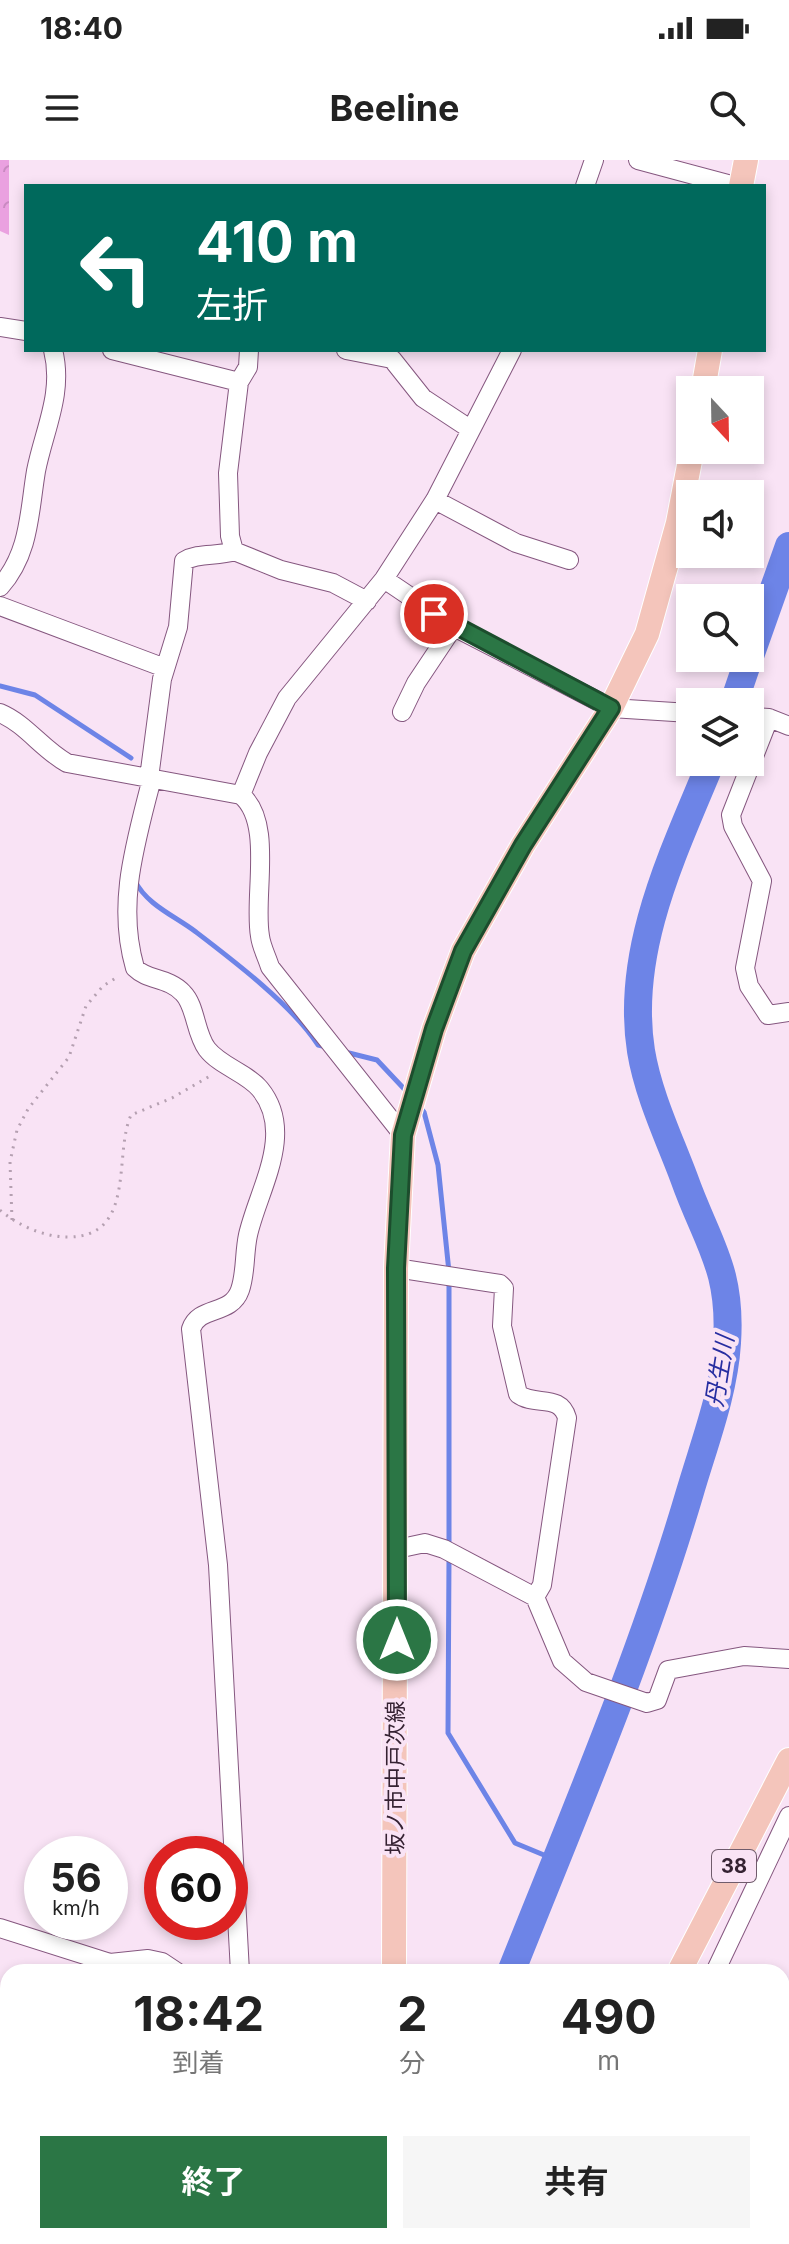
<!DOCTYPE html>
<html lang="ja">
<meta charset="utf-8">
<style>
:root{--surface:#fff;--page:#f6f6f6;--text:#222;--muted:#767676;--accent:#2b7645}
body{margin:0;font-family:Inter,"Noto Sans JP",sans-serif;background:var(--page);color:var(--text);height:100vh;display:flex;flex-direction:column;font-size:30px;white-space:nowrap}
*{box-sizing:border-box;margin:0}
p{font-size:26px;color:var(--muted)}
.icon{flex:none;width:44px;height:44px;fill:none;stroke:currentColor;stroke-width:2;stroke-linecap:round;stroke-linejoin:round}
.map{position:relative;flex:1;overflow:hidden}
.sheet{position:absolute;left:0px;top:1804px;width:790px;height:280px;display:flex;flex-direction:column;background:var(--surface);border-radius:24px 24px 0 0;box-shadow:0 4px 12px #0003}
.sheet>*{flex:none}
.guide{position:absolute;left:24px;top:24px;width:742px;height:168px;border-radius:0px;box-shadow:0 4px 12px #0003;background:#00695c;color:#fff;overflow:hidden}
.needle{width:52px;rotate:158deg}
.tools{position:absolute;left:676px;top:216px;display:grid;gap:16px}
.tools a{display:grid;place-items:center;width:88px;height:88px;border-radius:0px;background:var(--surface);box-shadow:0 4px 12px #0003;font-size:40px}
.speed{position:absolute;left:24px;top:1676px;display:flex;gap:16px;font-size:40px;font-weight:700;text-align:center}
.speed>*{display:grid;place-content:center;width:104px;height:104px;border-radius:50%;background:var(--surface);box-shadow:0 4px 12px #0003;line-height:1}
.speed small{font-size:20px;font-weight:400}
.speed .limit{border:12px solid #d22;background:#fff;color:#111}
.pin{position:absolute;display:grid;place-items:center;width:68px;height:68px;color:#fff;margin:-34px;border:4px solid #fff;border-radius:50%;box-shadow:0 2px 8px #0007}
.me{position:absolute;width:88px;margin:-44px;rotate:0deg;stroke-linejoin:round;filter:drop-shadow(0 0 6px #0008)}
.turn{display:flex;align-items:center;gap:28px;height:168px;padding:0 40px;font-size:36px}
.turn .icon{width:104px;height:104px;stroke-width:2.5}
.turn b{display:block;font-size:56px;line-height:68px}
.eta{display:flex;justify-content:space-evenly;align-items:center;height:136px;text-align:center}
.eta b{font-size:48px;font-weight:700;line-height:56px}
.button{display:flex;gap:16px;margin-top:auto;padding:16px 40px}
.button a{flex:1;height:92px;border-radius:0px;background:var(--accent);color:#fff;font-size:32px;font-weight:700;line-height:92px;text-align:center}
.button a+a{background:var(--page);color:var(--text)}
.status{display:flex;justify-content:space-between;align-items:center;height:56px;padding:0 40px;background:var(--surface);direction:ltr}
.status svg{height:22px;fill:currentColor}
header{display:flex;justify-content:space-between;align-items:center;height:104px;padding:0 40px;background:var(--surface);font-size:36px;font-weight:700}
.map>svg:first-child{display:block}
</style>
<div class="status"><b>18:40</b><svg viewBox="0 0 49 12"><path d="M0 12V9h3v3zM5 12V6h3v6zM10 12V3h3v9zM15 12V0h3v12zM26 1h20v11H26zM47 4h2v5h-2z"/></svg></div>
<header><svg class="icon" aria-label="menu" viewBox="0 0 24 24"><path d="M4 6h16M4 12h16M4 18h16"/></svg>Beeline<svg class="icon" aria-label="search" viewBox="0 0 24 24"><circle cx="10" cy="10" r="6"/><path d="M15 15l6 6"/></svg></header>
<div class="map">
<svg width="789" height="2084" viewBox="0 0 789 2084">
<defs>
<pattern id="forest-crowns" width="20" height="18" patternUnits="userSpaceOnUse" patternTransform="scale(2)"><rect width="20" height="18" fill="#eaa1e0"/><path d="M2 6a3 3 0 1 1 6 0M12 15a3 3 0 1 1 6 0" fill="none" stroke="#c98ac1"/></pattern>
</defs>
<rect width="100%" height="100%" fill="#f9e3f5"/>
<!-- forest -->
<path fill="url(#forest-crowns)" d="M0,0h9v75l-9,-4z
M0,1833l8,2v106l-8,-4z
M138,2076h86l4,8h-86z"/>
<g fill="none" stroke-linecap="round" stroke-linejoin="round">
<!-- stream -->
<path stroke="#6d84e7" stroke-width="5" d="M0,526l35,9 96,63
M135,721c12,24 40,35 61,51 38,29 97,74 122,113l9,2
M345,892l32,8 31,33
M419,946l5,6 14,53 11,107
M449,1387v-265
M449,1397l-1,176 67,110 41,17"/>
<!-- river -->
<path stroke="#6d84e7" stroke-width="28" d="M750,496l39,-110
M734,542l15,-44
M511,1812c63,-158 131,-317 179,-480 14,-48 34,-99 37,-149 5,-75 -20,-100 -43,-165 -15,-40 -36,-84 -43,-127 -16,-101 33,-199 70,-289
M436,2084l1,-8"/>
<defs>
<path id="minor" d="M638,0l97,26
M585,26l9,-26
M0,167l26,4
M112,190l127,32
M249,190l-1,17 -9,15 -11,91 2,63 4,15 47,19 52,13 34,18
M346,190l46,9 31,39 47,31
M435,340l81,43 53,17
M384,419l74,50 153,79 79,5
M0,427c30,-34 29,-74 36,-116 8,-41 28,-78 17,-121
M0,446l165,62
M402,552l14,-29 38,-57
M0,553c26,11 42,36 67,50l174,32c33,27 12,102 19,141 1,10 7,21 10,31l133,168
M750,557l19,1 20,8
M769,558l-38,97 2,11 29,55 -17,87 4,18 19,29 21,-3
M149,618l13,-99 16,-52 6,-66c15,-9 33,-4 50,-10
M152,618c-16,64 -36,125 -17,190 13,13 33,9 48,25 13,13 12,40 24,56 13,17 40,24 53,40 36,44 -2,101 -12,146 -4,18 -2,38 -8,55 -9,26 -41,15 -49,39l27,236 22,407
M241,635l17,-42 29,-55 97,-119 51,-79 77,-150
M396,1108l104,16 4,4 -2,38 16,68c17,13 42,-1 49,24l-25,167 -7,12
M397,1389l28,-6 19,6 91,48 27,64 24,21 61,21 10,-3 11,-30 76,-14 45,3
M0,1768l110,35 38,-4 14,3 15,10
M715,1812l74,-156
M586,2084l4,-8"/>
<path id="major" d="M741,26l5,-26
M703,230l7,-40
M394,1812l2,-704 7,-133 31,-106 29,-78 60,-106 88,-137 36,-74 31,-111 14,-73
M679,1812l110,-212
M384,2084l1,-8
M548,2084l4,-8"/>
</defs>
<!-- minor casing -->
<use href="#minor" stroke="#85577f" stroke-width="20"/>
<!-- major casing -->
<use href="#major" stroke="#fff" stroke-width="26"/>
<!-- path -->
<path stroke="#b5a0b1" stroke-width="3" stroke-dasharray="2 6" stroke-linecap="butt" d="M0,1050c17,15 44,27 67,27 70,1 46,-82 64,-122l41,-17 38,-22
M12,1060l-2,-58 7,-32 11,-21 41,-52 17,-51 17,-20 16,-10"/>
<!-- minor -->
<use href="#minor" stroke="#fff" stroke-width="18"/>
<!-- major -->
<use href="#major" stroke="#f4c5bb" stroke-width="24"/>
</g>
<g fill="none" stroke-linecap="round" stroke-linejoin="round">
<defs>
<path id="route" d="M397,1480l-1,-372 7,-133 31,-106 29,-78 60,-106 88,-137 -177,-94"/>
</defs>
<!-- route casing -->
<use href="#route" stroke="#1c4d2d" stroke-width="20"/>
<!-- route -->
<use href="#route" stroke="#2b7645" stroke-width="14"/>
</g>
<g text-anchor="middle" stroke-width="8" stroke-linejoin="round" paint-order="stroke">
<!-- shield labels -->
<rect fill="#f9e3f5" stroke="#705c6c" stroke-width="2" x="712" y="1690" width="44" height="32" rx="6"/>
<g font-size="20" font-weight="bold" fill="#352232">
<text x="734" y="1713">38</text>
</g>
<!-- street labels -->
<g font-size="22" fill="#352232" stroke="#f9e3f5">
<text transform="translate(395 1618) rotate(-90)" y="8">坂ノ市中戸次線</text>
</g>
<!-- water labels -->
<g font-size="24" font-style="italic" fill="#272ea1" stroke="#f9e3f5">
<text transform="translate(720 1211) rotate(-81)" y="8">丹生川</text>
</g>
</g>
</svg>
<div class="tools">
<a><svg class="needle" viewBox="-14 -14 28 28"><path d="M0-13l5 13h-10z" fill="#e53935"/><path d="M0 13l5-13h-10z" fill="#767676"/></svg></a>
<a><svg class="icon" aria-label="sound" viewBox="0 0 24 24"><path d="M4 9h4l5-4v14l-5-4H4zM17 9q2 3 0 6"/></svg></a>
<a><svg class="icon" aria-label="search" viewBox="0 0 24 24"><circle cx="10" cy="10" r="6"/><path d="M15 15l6 6"/></svg></a>
<a><svg class="icon" aria-label="layers" viewBox="0 0 24 24"><path d="M12 4l9 5-9 5-9-5zM3 14l9 5 9-5"/></svg></a>
</div>
<div class="speed"><div>56<small>km/h</small></div><div class="limit">60</div></div>
<div class="pin" style="left:434px;top:454px;background:#d93025"><svg class="icon" aria-label="arrive" viewBox="0 0 24 24"><path d="M6 21V4h12l-3 4 3 4H6"/></svg></div>
<svg class="me" style="left:397px;top:1480px" viewBox="-20 -20 40 40"><circle r="17" fill="#2b7645" stroke="#fff" stroke-width="3"/><path d="M0-11L8 9 0 5-8 9z" fill="#fff"/></svg>
<div class="guide">
<div class="turn"><svg class="icon" aria-label="left" viewBox="0 0 24 24"><path d="M17 20v-9H6M10 6l-5 5 5 5"/></svg><div><b>410 m</b>左折</div></div>
</div>
<section class="sheet">
<div class="eta">
<div><b>18:42</b><p>到着</p></div>
<div><b>2</b><p>分</p></div>
<div><b>490</b><p>m</p></div>
</div>
<div class="button"><a>終了</a><a>共有</a></div>
</section>
</div>
